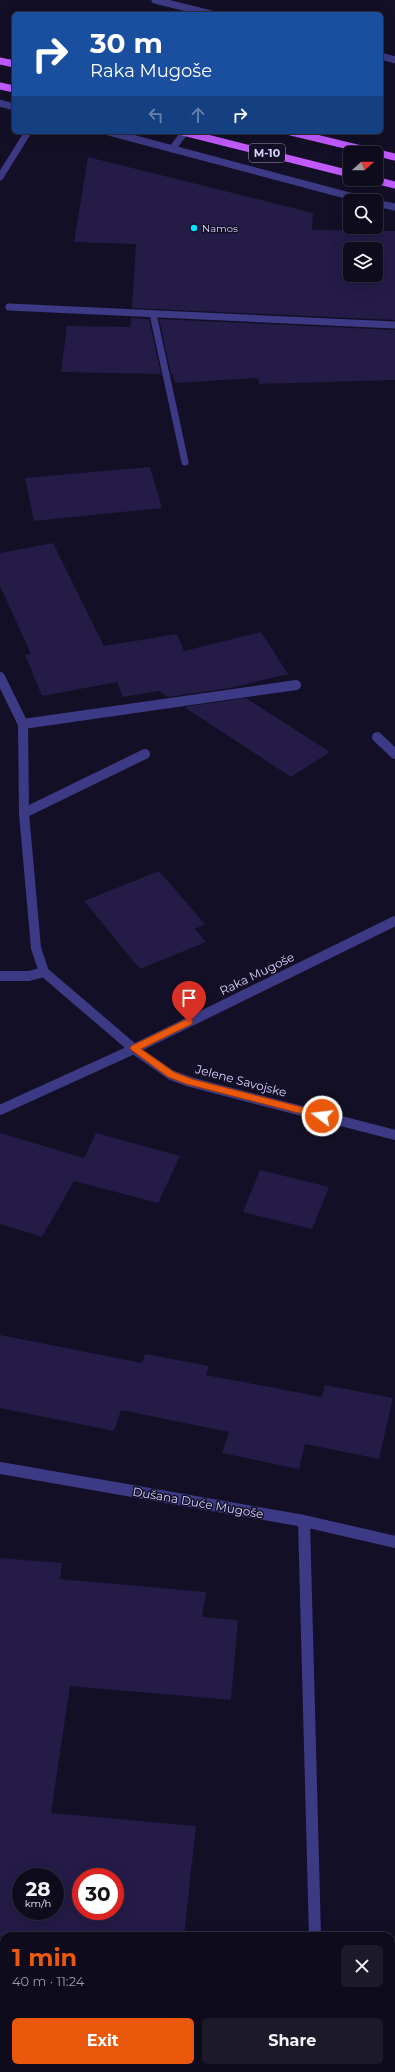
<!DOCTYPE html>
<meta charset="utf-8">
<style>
:root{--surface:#0e0b1c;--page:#1c1929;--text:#f1f3f6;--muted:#9b9ba3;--line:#2e2b3b;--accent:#ea580c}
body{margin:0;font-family:Montserrat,sans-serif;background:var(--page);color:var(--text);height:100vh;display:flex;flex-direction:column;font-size:15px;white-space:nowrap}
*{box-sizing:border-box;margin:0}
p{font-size:13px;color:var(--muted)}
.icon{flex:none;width:22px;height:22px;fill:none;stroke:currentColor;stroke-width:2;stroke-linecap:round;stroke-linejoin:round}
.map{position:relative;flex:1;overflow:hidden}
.side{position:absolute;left:0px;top:1932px;width:395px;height:140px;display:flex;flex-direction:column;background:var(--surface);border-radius:12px 12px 0 0;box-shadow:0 4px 16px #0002,0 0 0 1px var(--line)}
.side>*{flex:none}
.top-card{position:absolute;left:12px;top:12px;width:371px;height:122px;border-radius:6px;box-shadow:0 4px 16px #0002,0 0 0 1px var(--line);background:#1a4fa0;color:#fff;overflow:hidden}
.needle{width:26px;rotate:69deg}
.tools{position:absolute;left:343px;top:146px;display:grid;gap:8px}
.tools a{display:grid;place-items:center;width:40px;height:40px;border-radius:6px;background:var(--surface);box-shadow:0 4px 16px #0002,0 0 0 1px var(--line);font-size:20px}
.speed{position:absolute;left:12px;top:1868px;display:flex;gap:8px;font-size:20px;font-weight:700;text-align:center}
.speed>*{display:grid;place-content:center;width:52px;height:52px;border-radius:50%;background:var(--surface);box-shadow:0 4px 16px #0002,0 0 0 1px var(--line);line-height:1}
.speed small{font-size:10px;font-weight:400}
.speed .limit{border:6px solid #d22;background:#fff;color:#111}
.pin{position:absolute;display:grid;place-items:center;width:34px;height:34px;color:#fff;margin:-41px -17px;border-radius:50% 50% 50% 0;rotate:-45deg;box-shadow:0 0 4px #0007}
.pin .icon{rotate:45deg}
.me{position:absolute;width:44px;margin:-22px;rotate:285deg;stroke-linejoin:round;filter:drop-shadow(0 0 3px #0008)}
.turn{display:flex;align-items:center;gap:14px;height:84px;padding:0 12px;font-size:18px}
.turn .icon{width:52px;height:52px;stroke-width:2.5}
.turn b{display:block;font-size:28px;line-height:34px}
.lanes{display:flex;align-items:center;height:38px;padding:0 12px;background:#0003;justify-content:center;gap:20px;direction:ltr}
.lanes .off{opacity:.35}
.round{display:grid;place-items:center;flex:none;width:42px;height:42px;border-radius:6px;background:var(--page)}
.summary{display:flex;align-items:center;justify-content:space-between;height:68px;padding:0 12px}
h1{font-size:24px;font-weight:700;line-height:30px;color:var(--accent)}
.primary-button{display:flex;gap:8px;margin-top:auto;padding:8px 12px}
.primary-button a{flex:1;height:46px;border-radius:6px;background:var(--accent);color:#fff;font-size:16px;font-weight:700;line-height:46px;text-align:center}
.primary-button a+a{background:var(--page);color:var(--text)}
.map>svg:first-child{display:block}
</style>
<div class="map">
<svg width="395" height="2072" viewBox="0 0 395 2072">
<rect width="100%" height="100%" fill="#130f26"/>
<!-- building -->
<path fill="#241b47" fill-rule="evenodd" d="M88,157l225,56 -1,17 83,1v89l-263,-12 4,-64 -62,-2zM350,249h26v26h-26z
M131,318l18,1 12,55 -100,-2 6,-46 63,1z
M159,319l236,11v50l-136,4 -1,-6 -83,5 -2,-9h-2z
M150,467l12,41 -128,13 -9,-43z
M53,543l51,103 73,-12 7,17 77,-19 27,42 -58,14 -62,9 -9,-6 -36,6 -6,-15 -75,14 -17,-41 6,-1 -31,-68v-33z
M246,698l84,54 -39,25 -107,-70z
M159,871l46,53 -10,5 11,13 -66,27 -56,-68z
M0,1133l84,25 12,-25 84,23 -22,47 -84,-22 -32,56 -42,-13z
M260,1170l69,17 -17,42 -69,-17z
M0,1335l142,28 3,-9 64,12 -3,9 116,22 3,-12 68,13 -14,61 -74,-15 -6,25 -77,-16 7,-21 -108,-22 -7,21 -114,-23z
M0,1558l62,5 -2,16 146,13 -4,25 36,3 -7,80 -161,-14 -19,127 145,13 -12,110h-184zM21,1877h34v34h-34zM81,1877h34v34h-34z"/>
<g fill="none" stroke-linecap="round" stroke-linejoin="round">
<!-- service-far1 -->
<path stroke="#3d3a85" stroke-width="7" d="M0,103l14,4
M109,132l259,69
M172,149l13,-17
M0,177l28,-45
M376,203l19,4
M153,314l32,148"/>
<!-- service -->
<path stroke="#3d3a85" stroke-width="10" d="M23,724l273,-39
M377,737l18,17
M24,813l121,-59"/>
<!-- minor-far2 -->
<path stroke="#3d3a85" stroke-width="7" d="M155,0l56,14
M381,56l14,4
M9,307l386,18"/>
<!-- minor-far1 -->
<path stroke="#3d3a85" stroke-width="10" d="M0,677l23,47 1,89 12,135 8,24 90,77 37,26 19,7 205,53
M0,976h29l15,-4
M0,1110l134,-61 261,-128"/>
<!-- minor -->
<path stroke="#3d3a85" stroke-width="12" d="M0,1468l304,53 91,21
M304,1521l11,415
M318,2068v4"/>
<!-- primary -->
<path stroke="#c25bff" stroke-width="7" d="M0,61l14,3
M0,86l14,3
M183,132l167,42
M291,132l104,25
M372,179l23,6"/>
</g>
<!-- route -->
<path fill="#ea580c" stroke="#983908" d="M189,1018l3,1v5l-51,25 33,23 18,7 133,34v5l-3,1 -136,-35 -18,-7 -38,-28 1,-3z"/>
<!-- markers -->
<circle fill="#00e5ff" stroke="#130f26" stroke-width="1.5" cx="194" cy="228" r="4"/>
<g text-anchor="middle" stroke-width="3" stroke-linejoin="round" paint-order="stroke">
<!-- far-poi labels -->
<g font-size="10" fill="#d9d4ff" stroke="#130f26" text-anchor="start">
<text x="202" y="232">Namos</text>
</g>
<!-- shield labels -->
<rect fill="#130f26" stroke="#9e99be" stroke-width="1" x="249" y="144" width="36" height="18" rx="3"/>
<g font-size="11" font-weight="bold" fill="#d9d4ff">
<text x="267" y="157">M-10</text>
</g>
<!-- street labels -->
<g font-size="12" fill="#d9d4ff" stroke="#130f26">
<text transform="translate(257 974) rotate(-26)" y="4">Raka Mugoše</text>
<text transform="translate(241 1081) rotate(15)" y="4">Jelene Savojske</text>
<text transform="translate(198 1503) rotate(10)" y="4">Dušana Duće Mugoše</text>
</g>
</g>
</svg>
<div class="tools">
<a><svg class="needle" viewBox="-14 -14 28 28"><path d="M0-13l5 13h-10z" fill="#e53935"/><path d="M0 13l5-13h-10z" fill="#9b9ba3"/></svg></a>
<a><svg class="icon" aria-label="search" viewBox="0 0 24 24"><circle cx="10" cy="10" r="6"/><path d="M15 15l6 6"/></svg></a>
<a><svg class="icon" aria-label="layers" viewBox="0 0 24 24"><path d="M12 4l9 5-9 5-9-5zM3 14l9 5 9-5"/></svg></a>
</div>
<div class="speed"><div>28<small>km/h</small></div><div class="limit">30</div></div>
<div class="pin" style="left:189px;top:1022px;background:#d93025"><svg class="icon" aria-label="arrive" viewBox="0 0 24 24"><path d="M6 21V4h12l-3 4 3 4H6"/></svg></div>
<svg class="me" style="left:322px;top:1116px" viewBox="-20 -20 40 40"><circle r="17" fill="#ea580c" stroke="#fff" stroke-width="3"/><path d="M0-11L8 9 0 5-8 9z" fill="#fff"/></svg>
<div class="top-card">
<div class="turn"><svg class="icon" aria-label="right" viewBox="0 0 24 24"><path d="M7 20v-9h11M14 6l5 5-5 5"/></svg><div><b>30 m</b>Raka Mugoše</div></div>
<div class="lanes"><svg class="icon off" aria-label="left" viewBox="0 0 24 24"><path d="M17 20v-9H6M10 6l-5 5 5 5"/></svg><svg class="icon off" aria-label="ahead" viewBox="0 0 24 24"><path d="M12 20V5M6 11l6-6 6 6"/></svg><svg class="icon" aria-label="right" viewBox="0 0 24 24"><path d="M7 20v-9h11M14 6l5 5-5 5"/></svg></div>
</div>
<section class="side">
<div class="summary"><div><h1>1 min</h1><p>40 m · 11:24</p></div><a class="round"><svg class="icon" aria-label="close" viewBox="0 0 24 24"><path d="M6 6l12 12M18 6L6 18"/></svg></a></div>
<div class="primary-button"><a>Exit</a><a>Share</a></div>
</section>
</div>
